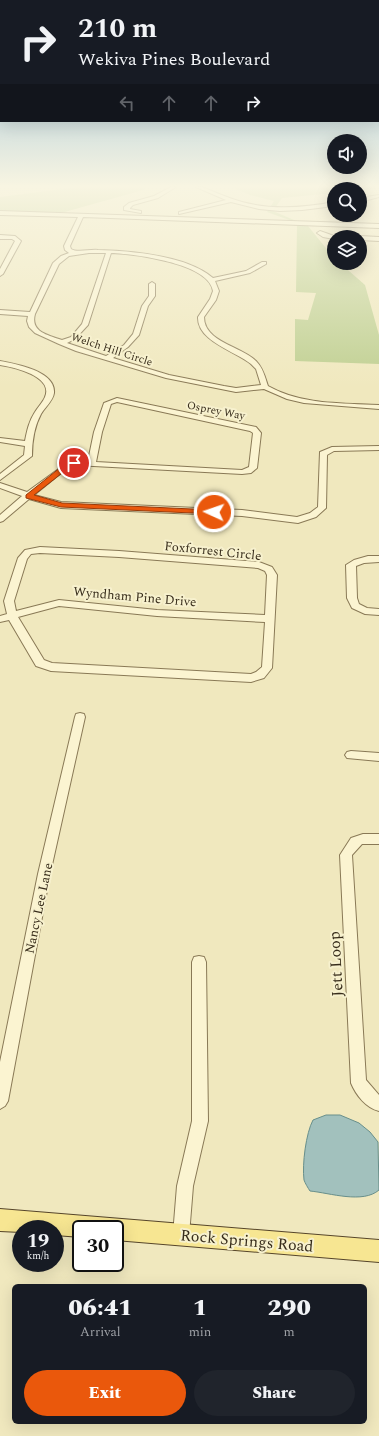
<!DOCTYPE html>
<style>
:root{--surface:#171b24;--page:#20242c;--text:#f1f3f6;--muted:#9ea1a6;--accent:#ea580c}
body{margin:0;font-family:Spectral,serif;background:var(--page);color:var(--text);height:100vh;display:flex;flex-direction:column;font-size:15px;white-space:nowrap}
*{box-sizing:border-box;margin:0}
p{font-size:13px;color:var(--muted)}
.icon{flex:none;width:22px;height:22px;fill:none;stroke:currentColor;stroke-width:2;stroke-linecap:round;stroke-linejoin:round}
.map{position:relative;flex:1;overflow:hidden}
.panel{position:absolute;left:12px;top:1284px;width:355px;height:140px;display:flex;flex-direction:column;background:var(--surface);border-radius:6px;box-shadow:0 4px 16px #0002}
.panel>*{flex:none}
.guide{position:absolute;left:0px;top:0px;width:379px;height:122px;box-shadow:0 4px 16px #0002;background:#171b24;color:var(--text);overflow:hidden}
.controls{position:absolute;left:327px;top:134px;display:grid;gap:8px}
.controls a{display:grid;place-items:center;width:40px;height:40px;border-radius:50%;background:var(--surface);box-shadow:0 4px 16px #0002;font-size:20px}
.speed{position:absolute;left:12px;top:1220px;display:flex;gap:8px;font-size:20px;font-weight:700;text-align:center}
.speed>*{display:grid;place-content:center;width:52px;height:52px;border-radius:50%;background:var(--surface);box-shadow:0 4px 16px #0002;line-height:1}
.speed small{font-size:10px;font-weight:400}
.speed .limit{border:2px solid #111;border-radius:6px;background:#fff;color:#111}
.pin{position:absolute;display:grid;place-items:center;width:34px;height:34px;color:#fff;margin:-17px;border:2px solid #fff;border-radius:50%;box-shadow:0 1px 4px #0007}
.me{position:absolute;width:44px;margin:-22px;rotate:273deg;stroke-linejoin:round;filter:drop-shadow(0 0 3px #0008)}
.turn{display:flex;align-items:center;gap:14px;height:84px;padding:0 12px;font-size:18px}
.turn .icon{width:52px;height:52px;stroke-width:2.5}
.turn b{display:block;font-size:28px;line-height:34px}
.lanes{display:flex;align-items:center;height:38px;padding:0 12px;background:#0003;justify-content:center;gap:20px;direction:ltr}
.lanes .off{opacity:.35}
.eta{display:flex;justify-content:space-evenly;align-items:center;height:68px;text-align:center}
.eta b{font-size:24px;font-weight:800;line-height:28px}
.button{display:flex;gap:8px;margin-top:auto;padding:8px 12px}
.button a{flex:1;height:46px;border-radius:24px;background:var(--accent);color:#fff;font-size:16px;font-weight:800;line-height:46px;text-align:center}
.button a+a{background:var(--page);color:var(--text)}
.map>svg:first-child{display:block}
</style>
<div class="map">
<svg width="379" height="1436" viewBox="0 0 379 1436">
<rect width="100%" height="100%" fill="#f0e8be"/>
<!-- green -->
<path fill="#bfcf91" d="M78,187h70l-5,3 -82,23 -61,-2v-14z
M232,187h147l-19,3 -26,-1v4l-52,5 -9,13 35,15 26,32v5h6l25,22 14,50v29l-84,-3v-42l13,1 8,-27 -20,-1 1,-66 -5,-5 -25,-9 7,-11 -24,-6z"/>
<!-- water -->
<path fill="#a2c1bd" stroke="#688f8b" d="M326,1115h14l19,8 11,9 8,10 1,48c-16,14 -49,3 -69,1 -2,-3 -5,-8 -6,-11 -2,-16 2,-47 9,-60z"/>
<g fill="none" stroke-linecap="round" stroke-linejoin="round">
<defs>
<path id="minor" d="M171,187h5l-18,11 -25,7 -3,3v1l11,2v2l-17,-3v-3l5,-4 25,-7z
M196,187h6c13,5 26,11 40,15 30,8 61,6 92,0v4l-32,4 -22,1 -21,-2 -28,-7 -52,12v-2l47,-12z
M379,195v2l-19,5v-4z
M0,211l379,13v4l-296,-11 -13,29 1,3c6,4 19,0 27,1 33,1 88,5 115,28l33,-7 16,-9h4v2l-16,9 -35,8 4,10 -3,9 -12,17c0,25 37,29 52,44 7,7 9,16 12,25 34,19 74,17 111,19v4l-75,-6 -17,-4 -23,-10 -28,3 -70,-14 -90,-27 -17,-7 -24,-11 -6,-6 -2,-6 1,-5 -28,-2v-4l30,2 23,-49 8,-7 8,-3 -4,-3 -1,-4 14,-29 -78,-2zM89,253h17l-24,71 -11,13 -9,3c-14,-5 -32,-8 -27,-26l24,-50 10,-8zM111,253c23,1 98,10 102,38l-3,8 -12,18c-1,24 37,34 53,47l5,5 5,16 -25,3 -12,-2 -55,-11 -56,-17 15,-11 11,-12 9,-29 7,-10v-12l-3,-2 -3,2v12l-7,10 -9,28 -9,11 -18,11 -39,-13 8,-4 13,-14z
M320,231l17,6h-3v2l-11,-2 -6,-4z
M0,235l15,1 6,5 -18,33 -3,2v-7l15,-28 -3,-2h-12z
M360,236l19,1v4l-19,-1v-3h-2z
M0,361c16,3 56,10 54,32 -1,8 -9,14 -13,21 -7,13 -9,28 -9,42l-32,24v-6l24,-19 1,-9 -25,-4v-4l25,3c2,-10 4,-20 10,-29 3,-5 8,-10 10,-15 9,-21 -32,-30 -45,-32z
M117,398l139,29 5,6 -4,35 -6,5 -9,1 -167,-9 -15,9 -26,21 27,7 181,8 55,7 13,-4 8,-6 2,-55 12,-5 47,-1v4l-45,1 -7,4 -1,53 -10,9 -18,6 -56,-7 -181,-8 -32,-9 -26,22 -3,1v-7l22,-19 -22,-8v-5l27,9 37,-27 10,-4h14l6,-29 10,-29zM117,402l133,29 3,2 -4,34 -7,3 -146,-8 6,-30 9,-28z
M40,547l79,4 140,11 13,5 5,8 -5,93 -8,10 -13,4 -200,-11 -15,-5 -27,-46 -9,2v-6l7,-2 -3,-13 14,-43 7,-8zM40,553l79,4 139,11 7,3 2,4 -2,40 -108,-5 -98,-10 -43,11 -2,-10 13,-42 4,-5zM59,606l98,10 108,6 -3,45 -6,5 -5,2 -199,-11 -8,-3 -26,-43z
M368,556h11v6l-15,1 -8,3 1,32 2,6 8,4 12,1v6l-14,-1 -13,-6 -5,-10 -1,-33 8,-5z
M80,713l4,1 1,3 -35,157 -42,227 -3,5 -5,3v-47l38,-188 37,-157 1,-3z
M351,751l28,2v8l-32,-3 -2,-3 2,-3z
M363,834h16v10h-17l-10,11 14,225 13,15v16c-13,-3 -23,-16 -28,-28l-11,-228 11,-17z
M199,956l5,1 2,5 2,159 -15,65 -4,49 -2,6 -6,2 -6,-2 -2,-6 4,-49 15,-65v-159l2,-5z"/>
<path id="major" d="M0,1209l379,31v22l-264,-22v-11h-34v8l-26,-2v-6h-34v3l-21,-1z"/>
</defs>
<!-- minor casing -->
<use href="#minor" stroke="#897956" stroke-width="2"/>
<!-- major casing -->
<use href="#major" stroke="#56452a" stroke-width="2"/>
<!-- minor -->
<use href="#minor" fill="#fbf4d1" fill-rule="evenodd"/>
<!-- major -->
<use href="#major" fill="#f7e692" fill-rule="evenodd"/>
</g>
<!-- sky -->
<linearGradient id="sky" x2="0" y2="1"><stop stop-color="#8cb9d7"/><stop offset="0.48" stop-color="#f8f5e2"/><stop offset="1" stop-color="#f8f5e2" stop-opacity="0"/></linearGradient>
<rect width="379" height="388" fill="url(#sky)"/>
<!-- route -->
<path fill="#ea580c" stroke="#983908" d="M74,461h2v3l-5,2 -37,29 28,8 152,7 3,2 -3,2 -153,-7 -35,-9v-3l40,-32z"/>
<g text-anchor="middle" stroke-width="4" stroke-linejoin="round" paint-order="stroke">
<!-- far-street labels -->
<g font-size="11" fill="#382d1b" stroke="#f7f1ce">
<text transform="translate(112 349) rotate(18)" y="4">Welch Hill Circle</text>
<text transform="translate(216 410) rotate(11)" y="4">Osprey Way</text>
</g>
<!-- street labels -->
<g font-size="13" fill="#382d1b" stroke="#f7f1ce">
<text transform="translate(213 550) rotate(6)" y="5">Foxforrest Circle</text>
<text transform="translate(135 596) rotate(5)" y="5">Wyndham Pine Drive</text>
<text transform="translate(38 908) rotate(-78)" y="5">Nancy Lee Lane</text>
</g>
<!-- near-street labels -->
<g font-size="16" fill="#382d1b" stroke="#f7f1ce">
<text transform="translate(335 964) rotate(-93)" y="6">Jett Loop</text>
<text transform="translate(247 1240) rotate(5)" y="6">Rock Springs Road</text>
</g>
</g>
</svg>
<div class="controls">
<a><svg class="icon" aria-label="sound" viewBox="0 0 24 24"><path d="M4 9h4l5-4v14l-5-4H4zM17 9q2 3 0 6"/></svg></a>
<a><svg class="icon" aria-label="search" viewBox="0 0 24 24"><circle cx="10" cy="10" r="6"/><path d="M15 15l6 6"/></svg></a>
<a><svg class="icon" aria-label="layers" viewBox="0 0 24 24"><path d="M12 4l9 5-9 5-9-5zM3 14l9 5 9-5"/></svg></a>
</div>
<div class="speed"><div>19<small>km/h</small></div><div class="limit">30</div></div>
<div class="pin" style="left:74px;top:463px;background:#d93025"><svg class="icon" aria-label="arrive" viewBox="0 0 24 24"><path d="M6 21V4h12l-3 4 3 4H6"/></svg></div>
<svg class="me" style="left:214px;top:512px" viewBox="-20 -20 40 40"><circle r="17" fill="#ea580c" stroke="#fff" stroke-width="3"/><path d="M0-11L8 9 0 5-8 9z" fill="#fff"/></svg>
<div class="guide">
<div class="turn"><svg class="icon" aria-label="right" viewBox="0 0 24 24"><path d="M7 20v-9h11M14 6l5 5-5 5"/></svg><div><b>210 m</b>Wekiva Pines Boulevard</div></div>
<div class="lanes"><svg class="icon off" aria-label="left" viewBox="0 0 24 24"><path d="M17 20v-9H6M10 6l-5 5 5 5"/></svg><svg class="icon off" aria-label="ahead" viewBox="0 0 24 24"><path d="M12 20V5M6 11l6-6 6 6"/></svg><svg class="icon off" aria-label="ahead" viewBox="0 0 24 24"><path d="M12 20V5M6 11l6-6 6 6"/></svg><svg class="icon" aria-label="right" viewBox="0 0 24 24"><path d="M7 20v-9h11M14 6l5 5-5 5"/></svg></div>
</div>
<section class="panel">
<div class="eta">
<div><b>06:41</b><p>Arrival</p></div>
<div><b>1</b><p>min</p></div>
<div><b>290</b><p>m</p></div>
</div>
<div class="button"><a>Exit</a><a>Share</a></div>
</section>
</div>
